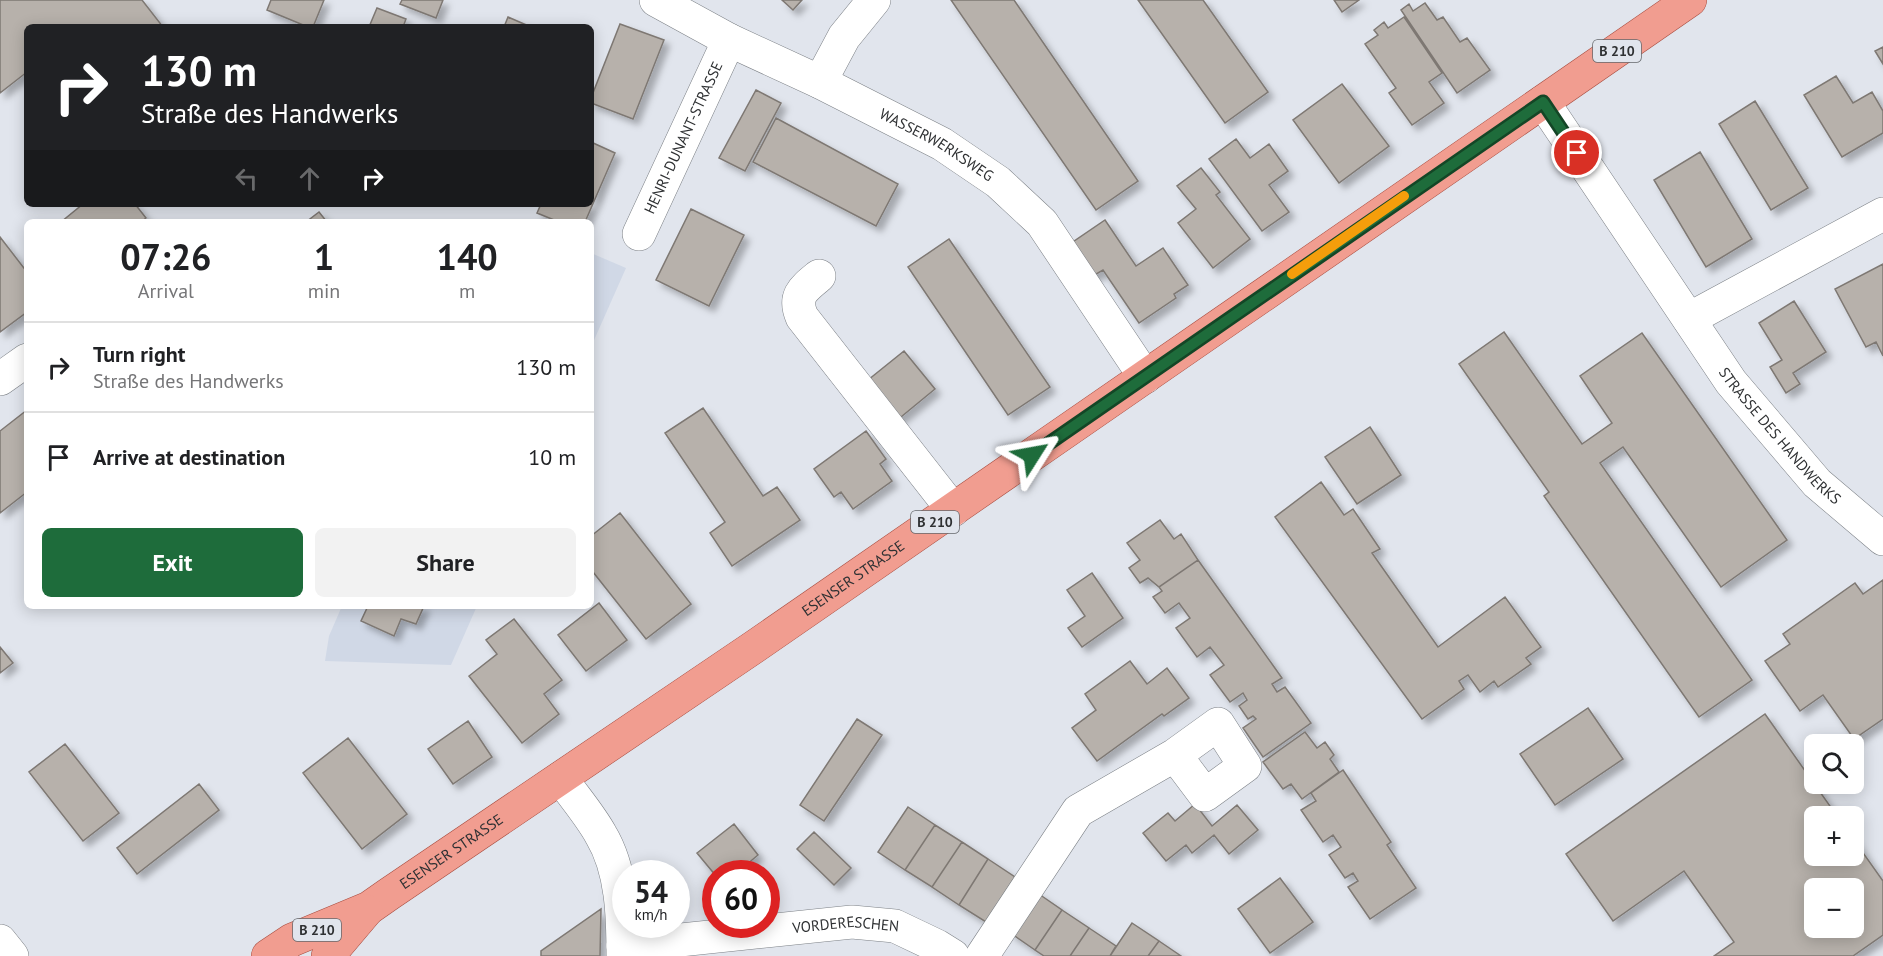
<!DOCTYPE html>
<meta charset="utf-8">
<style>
:root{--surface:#fff;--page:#f2f2f2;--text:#202124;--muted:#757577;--line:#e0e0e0;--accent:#1e6c3b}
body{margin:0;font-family:"PT Sans",sans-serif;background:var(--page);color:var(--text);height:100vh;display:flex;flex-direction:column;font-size:22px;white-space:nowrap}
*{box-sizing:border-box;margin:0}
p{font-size:20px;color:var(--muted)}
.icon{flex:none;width:33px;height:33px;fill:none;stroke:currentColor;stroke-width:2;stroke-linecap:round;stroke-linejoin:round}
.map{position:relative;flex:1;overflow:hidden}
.drawer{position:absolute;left:24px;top:219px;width:570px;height:390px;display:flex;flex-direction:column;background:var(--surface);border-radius:9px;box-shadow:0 3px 15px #0003}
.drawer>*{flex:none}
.guide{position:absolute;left:24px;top:24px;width:570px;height:183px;border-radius:9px;box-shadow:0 3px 15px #0003;background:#202124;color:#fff;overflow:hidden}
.buttons{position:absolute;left:1804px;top:734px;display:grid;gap:12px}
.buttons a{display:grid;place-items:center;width:60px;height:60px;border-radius:9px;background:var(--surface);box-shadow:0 3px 15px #0003;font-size:30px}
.speed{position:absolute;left:612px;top:860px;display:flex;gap:12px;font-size:30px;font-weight:700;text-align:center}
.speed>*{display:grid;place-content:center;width:78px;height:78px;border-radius:50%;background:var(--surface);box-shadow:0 3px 15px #0003;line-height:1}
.speed small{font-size:15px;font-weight:400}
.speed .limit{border:9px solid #d22;background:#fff;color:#111}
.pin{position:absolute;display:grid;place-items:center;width:51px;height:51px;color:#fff;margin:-26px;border:3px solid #fff;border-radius:50%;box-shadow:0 2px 6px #0007}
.me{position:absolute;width:66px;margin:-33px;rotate:56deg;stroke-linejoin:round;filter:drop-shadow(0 0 4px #0008)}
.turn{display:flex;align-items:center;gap:21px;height:126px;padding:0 18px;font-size:27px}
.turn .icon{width:78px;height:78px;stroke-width:2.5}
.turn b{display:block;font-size:42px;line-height:51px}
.lanes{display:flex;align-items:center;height:57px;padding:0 18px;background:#0003;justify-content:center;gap:30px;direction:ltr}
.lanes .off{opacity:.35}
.eta{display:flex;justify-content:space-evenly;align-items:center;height:102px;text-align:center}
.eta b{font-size:36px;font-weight:600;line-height:42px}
.cta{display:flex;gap:12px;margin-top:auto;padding:12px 18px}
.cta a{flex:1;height:69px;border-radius:9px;background:var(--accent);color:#fff;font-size:24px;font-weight:600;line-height:69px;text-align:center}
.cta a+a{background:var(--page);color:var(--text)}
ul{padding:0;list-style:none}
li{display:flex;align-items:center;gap:18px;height:90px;padding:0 18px;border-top:2px solid var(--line)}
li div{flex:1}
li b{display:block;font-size:22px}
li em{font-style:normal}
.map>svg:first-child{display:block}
</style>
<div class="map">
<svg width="1883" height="956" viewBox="0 0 1883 956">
<defs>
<filter id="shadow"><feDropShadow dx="5.5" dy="5.5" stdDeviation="3" flood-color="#0004"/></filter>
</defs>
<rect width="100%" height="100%" fill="#e1e5ed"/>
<!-- built -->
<path fill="#d0d8e6" d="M591,253l35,15 -35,79z
M342,606h135l-26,59 -126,-4 4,-25z"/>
<!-- building -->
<path fill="#b7b1ab" stroke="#7e7873" stroke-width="1.5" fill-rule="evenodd" filter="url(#shadow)" d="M0,0h142l21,27h-136v45l-27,21z
M271,0h53l-11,27h-5l-41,-17z
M402,0h41l-7,18 -36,-14z
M782,0h20l-9,10z
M951,0h63l124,181 -42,29z
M1138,0h65l65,92 -43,31z
M1334,0h25l-17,12z
M1425,3l12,17 6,-3 17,25 7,-4 23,32 -33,23 -56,-83 8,-6 4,7z
M377,8l29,11 -3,8h-34z
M508,17l23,10h-27z
M1404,17l38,56 -13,9 15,21 -32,22 -23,-32 7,-5 -31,-44 13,-9 -4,-5 10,-8 4,6z
M620,24l44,16 -31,79 -42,-16v-5z
M1883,47v17l-8,-13z
M1836,76l17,27 19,-11 11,19v22l-41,24 -38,-62z
M1342,84l47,62 -50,37 -46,-63z
M756,90l25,13 -36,68 -26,-13z
M1755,101l53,87 -37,22 -52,-86z
M776,118l122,66 -22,42 -123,-64z
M1236,139l14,19 19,-14 19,27 -19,14 20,27 -27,19 -53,-72z
M591,142l24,11 -30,69h-26l-22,-9 4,-9h50z
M1700,152l52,87 -46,28 -52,-87z
M1201,168l19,24 -4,3 34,44 -37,29 -35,-45 18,-14 -19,-23z
M83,204h52l11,14 -5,4h-80z
M691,209l53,26 -35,71 -53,-26z
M319,212l8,10h-21z
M1105,220l31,46 27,-18 25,37 -14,9 2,4 -37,25 -36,-53 -17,10 -22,-32z
M0,237l27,35v40l-27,20z
M949,239l101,148 -42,28 -100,-148z
M1883,264v92l-7,-14 -10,5 -31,-58z
M1794,301l32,51 -33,21 7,11 -14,9 -16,-26 12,-7 -23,-37z
M1504,332l78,112 30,-21 -32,-47 62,-43 145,207 -66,47 -98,-140 -23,16 152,217 -53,37 -155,-221 5,-4 -90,-128z
M904,351l31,38 -45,37 -32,-38z
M703,408l60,88 14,-9 23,33 -68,46 -22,-33 15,-11 -60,-89z
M27,410v82l-27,21v-82z
M1370,427l31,48 -44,29 -32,-47z
M866,431l20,28 -6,5 12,17 -39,28 -12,-17 -7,5 -20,-28z
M1321,482l23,33 9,-6 27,40 -8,4 66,94 67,-50 36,50 -15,11 5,6 -33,23 -4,-6 -14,11 -12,-17 -9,6 5,8 -42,30 -147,-202z
M620,513l71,91 -45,35 -53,-67 -2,1v-37z
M1160,520l14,19 7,-5 17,26 -39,27 -11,-9 -8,5 -11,-15 11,-8 -13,-17z
M1198,560l84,118 -10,6 5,8 8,-5 26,36 -48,34 -20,-29 13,-9 -3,-3 -5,3 -9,-13 8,-6 -4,-7 -13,9 -20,-27 14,-10 -14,-18 -13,10 -21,-29 14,-10 -11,-15 -14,10 -12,-16 9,-6 -3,-4z
M1092,573l31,45 -41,29 -14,-19 17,-12 -18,-26z
M1883,580v139l-29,20 -31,-44 -23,16 -35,-50 25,-17 -7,-10 72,-51 8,11z
M599,603l28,37 -41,31 -28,-36z
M368,606h56l-8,18 -15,-5 -7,17 -33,-15z
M514,619l48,61 -18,14 15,20 -37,29 -53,-67 28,-22 -11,-14z
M0,647l13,16 -13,10z
M1130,661l17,23 20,-16 22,30 -25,18 -2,-2 -65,47 -25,-33 24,-18 -11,-16z
M1588,708l35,51 -68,46 -35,-51z
M1765,714l72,102h-22v39h39v-15l29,41v54l-30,21h-139l20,-14 -50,-71 -71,50 -47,-67zM1815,888h39v39h-39z
M857,719l25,16 -58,86 -24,-16z
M468,721l24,36 -39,27 -25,-35z
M1305,732l12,16 8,-6 9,13 -4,4 9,13 -37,27 -11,-15 -8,5 -20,-27z
M348,738l59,76 -45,35 -59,-76z
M65,744l54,69 -36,28 -54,-69z
M1343,770l48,72 -4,3 29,43 -46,31 -22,-32 10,-6 -5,-8 -8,5 -16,-23 12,-8 -8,-12 -10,7 -22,-32 15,-9 -5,-8z
M199,784l20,26 -82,64 -20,-26z
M1195,804l17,22 25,-21 21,25 -29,24 -15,-19 -22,18 -6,-8 -20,16 -23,-28 25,-20 7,8z
M908,807l27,18 -30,45 -27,-18z
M734,824l24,31 -12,10 6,8h-36v3l-19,-23z
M935,825l27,17 -30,45 -27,-17z
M814,832l37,36 -17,17 -37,-36z
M962,842l26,17 -29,46 -27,-18z
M988,859l27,18 -29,45 -27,-17z
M1280,878l33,44 -43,31 -32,-44z
M1036,892l26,18 -27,40 -26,-18z
M601,909l-1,47h-59v-5z
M1062,910l27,18 -19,28h-26l-9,-6z
M1132,923l27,18 -11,15h-38z
M1089,928l27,18 -6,10h-40z
M1159,941l22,15h-33z"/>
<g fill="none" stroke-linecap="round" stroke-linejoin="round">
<defs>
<g id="minor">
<path id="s1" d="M656,0l73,40 91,42 122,62 56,38 44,41 103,154"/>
<path d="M820,82l24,-45 30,-37"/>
<path id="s2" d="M1543,102l188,280 86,101 66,56"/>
<path id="s3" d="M639,234l90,-194"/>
<path d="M819,276c-16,13 -26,20 -17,41l151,193"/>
<path d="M1689,319l194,-105"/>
<path d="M0,379l27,-19"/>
<path d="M561,778c13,19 29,37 40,57 21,35 22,81 22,121"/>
<path d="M0,941l12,15"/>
<path id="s4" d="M623,946l229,-24 43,4 42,20 16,10"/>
<path d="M982,956l96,-145 97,-56 43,-31 27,42 -40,29 -30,-40"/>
</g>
<g id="major">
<path id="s5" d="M268,956l24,-16 77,-32 20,-14 365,-247 936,-647"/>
<path d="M328,956l38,-45"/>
</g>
</defs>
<!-- minor casing -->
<use href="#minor" stroke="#7c8086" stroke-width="34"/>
<!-- major casing -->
<use href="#major" stroke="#a74c3f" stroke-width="34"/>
<!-- minor -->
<use href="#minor" stroke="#fff" stroke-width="33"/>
<!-- major -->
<use href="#major" stroke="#f19d90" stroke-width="33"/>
</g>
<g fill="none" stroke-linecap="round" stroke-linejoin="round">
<defs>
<path id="route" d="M1032,455l511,-353 34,51"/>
</defs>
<!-- route casing -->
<use href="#route" stroke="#144626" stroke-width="15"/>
<!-- route -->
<use href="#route" stroke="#1e6c3b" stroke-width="10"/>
<!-- slow -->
<path stroke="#f59e0b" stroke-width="10" d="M1292,274l112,-78"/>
</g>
<g text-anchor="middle" stroke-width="6" stroke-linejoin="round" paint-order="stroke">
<!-- shield labels -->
<g fill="#e1e5ed" stroke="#64676b" stroke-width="1.5">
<rect x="1593" y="40" width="48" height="22" rx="4.5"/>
<rect x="911" y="511" width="48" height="22" rx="4.5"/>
<rect x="293" y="919" width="48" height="22" rx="4.5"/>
</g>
<g font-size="14" font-weight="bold" fill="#2f3133">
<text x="1617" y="56">B 210</text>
<text x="935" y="527">B 210</text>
<text x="317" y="935">B 210</text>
</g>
<!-- street labels -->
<g font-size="15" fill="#2f3133" stroke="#e1e5ed">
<text dy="5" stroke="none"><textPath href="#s3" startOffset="106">HENRI-DUNANT-STRASSE</textPath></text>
<text dy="5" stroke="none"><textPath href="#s1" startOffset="316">WASSERWERKSWEG</textPath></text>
<text dy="5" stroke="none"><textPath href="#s2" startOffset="410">STRASSE DES HANDWERKS</textPath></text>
<text dy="5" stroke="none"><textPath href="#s5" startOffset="698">ESENSER STRASSE</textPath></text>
<text dy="5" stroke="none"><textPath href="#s5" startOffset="212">ESENSER STRASSE</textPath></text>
<text dy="5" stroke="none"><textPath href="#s4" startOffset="224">VORDERESCHEN</textPath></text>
</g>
</g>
</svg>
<div class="buttons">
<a><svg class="icon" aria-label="search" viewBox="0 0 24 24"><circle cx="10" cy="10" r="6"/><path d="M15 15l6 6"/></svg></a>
<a>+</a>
<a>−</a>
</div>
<div class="speed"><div>54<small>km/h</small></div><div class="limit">60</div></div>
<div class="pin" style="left:1577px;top:153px;background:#d93025"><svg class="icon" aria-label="arrive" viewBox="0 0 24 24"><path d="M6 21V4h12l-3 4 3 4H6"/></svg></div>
<svg class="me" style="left:1032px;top:455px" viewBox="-20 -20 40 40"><path d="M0-17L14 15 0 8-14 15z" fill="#1e6c3b" stroke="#fff" stroke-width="4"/></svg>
<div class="guide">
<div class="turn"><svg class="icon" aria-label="right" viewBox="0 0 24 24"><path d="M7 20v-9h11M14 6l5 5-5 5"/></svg><div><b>130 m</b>Straße des Handwerks</div></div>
<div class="lanes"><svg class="icon off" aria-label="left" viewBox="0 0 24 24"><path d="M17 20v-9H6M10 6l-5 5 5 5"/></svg><svg class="icon off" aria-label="ahead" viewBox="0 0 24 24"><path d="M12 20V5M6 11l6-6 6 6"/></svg><svg class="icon" aria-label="right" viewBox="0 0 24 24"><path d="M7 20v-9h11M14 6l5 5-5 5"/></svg></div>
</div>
<section class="drawer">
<div class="eta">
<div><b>07:26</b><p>Arrival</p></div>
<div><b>1</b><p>min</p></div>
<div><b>140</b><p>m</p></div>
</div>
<ul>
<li><svg class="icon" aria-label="right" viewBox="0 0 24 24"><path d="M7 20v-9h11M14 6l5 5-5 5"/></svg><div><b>Turn right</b><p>Straße des Handwerks</p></div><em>130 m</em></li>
<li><svg class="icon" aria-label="arrive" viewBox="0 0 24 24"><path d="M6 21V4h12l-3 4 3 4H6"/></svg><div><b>Arrive at destination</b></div><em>10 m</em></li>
</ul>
<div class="cta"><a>Exit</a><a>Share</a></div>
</section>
</div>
